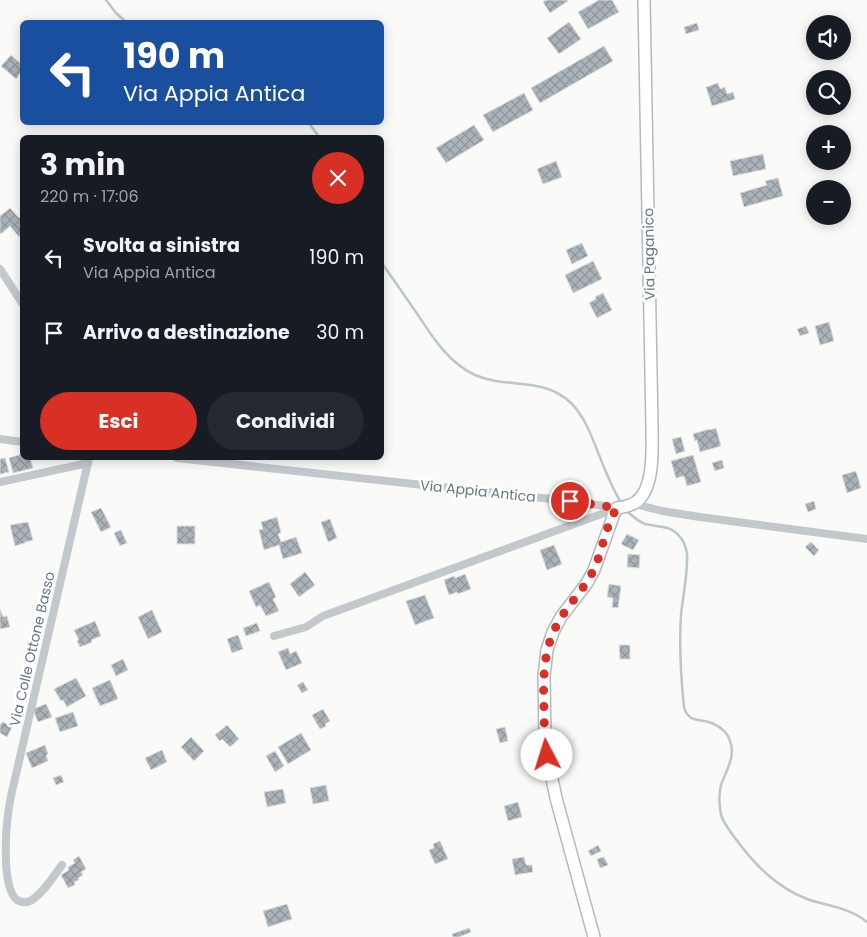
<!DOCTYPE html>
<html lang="it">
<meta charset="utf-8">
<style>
:root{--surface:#171b24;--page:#242831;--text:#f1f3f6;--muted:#9ea1a6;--accent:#d93025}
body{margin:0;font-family:Poppins,sans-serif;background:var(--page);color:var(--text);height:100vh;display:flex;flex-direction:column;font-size:19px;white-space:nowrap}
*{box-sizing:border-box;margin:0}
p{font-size:16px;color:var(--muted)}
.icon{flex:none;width:28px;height:28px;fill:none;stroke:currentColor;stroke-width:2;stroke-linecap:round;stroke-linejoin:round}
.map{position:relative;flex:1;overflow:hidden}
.drawer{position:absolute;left:20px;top:135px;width:364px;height:325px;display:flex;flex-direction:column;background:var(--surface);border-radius:8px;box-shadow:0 2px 12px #0003}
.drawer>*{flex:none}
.top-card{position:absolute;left:20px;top:20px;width:364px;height:105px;border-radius:8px;box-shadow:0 2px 12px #0003;background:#1a4fa0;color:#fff;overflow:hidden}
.buttons{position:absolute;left:806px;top:15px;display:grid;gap:10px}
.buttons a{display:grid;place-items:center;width:45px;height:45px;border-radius:50%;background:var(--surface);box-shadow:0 2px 12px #0003;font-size:25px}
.pin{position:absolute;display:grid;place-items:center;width:42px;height:42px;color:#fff;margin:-21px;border:2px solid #fff;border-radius:50%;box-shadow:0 1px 5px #0007}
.me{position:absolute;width:55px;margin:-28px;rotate:355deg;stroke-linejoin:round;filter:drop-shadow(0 0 4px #0008)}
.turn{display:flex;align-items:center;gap:18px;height:105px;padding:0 20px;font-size:22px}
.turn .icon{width:65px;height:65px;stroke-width:2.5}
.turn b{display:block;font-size:35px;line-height:42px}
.round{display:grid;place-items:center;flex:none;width:52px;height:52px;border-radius:26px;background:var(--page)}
.head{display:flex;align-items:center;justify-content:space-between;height:85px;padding:0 20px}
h1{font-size:30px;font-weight:700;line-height:38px}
.action{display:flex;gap:10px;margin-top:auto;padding:10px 20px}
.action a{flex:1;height:58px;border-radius:30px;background:var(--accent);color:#fff;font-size:20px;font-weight:700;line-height:58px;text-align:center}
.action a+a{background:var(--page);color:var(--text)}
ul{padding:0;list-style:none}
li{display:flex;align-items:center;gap:15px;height:75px;padding:0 20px}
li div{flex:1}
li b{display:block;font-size:19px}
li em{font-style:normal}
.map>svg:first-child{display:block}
</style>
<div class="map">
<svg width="867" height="937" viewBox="0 0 867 937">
<defs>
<pattern id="building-cross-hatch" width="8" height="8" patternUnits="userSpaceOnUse" patternTransform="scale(1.25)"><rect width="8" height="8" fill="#aab3b9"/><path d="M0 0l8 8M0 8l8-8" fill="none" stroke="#8e969c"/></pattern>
</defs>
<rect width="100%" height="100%" fill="#fafaf8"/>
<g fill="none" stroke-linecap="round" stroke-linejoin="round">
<!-- stream -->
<path stroke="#bbc7cb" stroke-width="2.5" d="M106,0l10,13 10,9
M308,122l12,16
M381,262c13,18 25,36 37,53 15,23 31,48 57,60 32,14 68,1 96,28 15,15 22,37 30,57 6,15 12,30 21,44
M627,511c5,5 11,10 18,13 13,3 26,1 35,13 4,4 6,11 7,17 1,20 -4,41 -6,61 -2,30 0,63 3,92 1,4 2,7 6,10 4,3 9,3 14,4 11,2 23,9 26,20 6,15 -4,30 -9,44 -2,9 -2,20 0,30 3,9 9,16 14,23 19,26 41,49 72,61 20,7 42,8 60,23"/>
</g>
<!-- building -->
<path fill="url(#building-cross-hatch)" stroke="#dcdcda" d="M546,0h21l1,1 -18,12 -7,-11z
M599,0h13l7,12 -31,17 -10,-17z
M569,22l12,17 -22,15 -12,-16z
M697,23l2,7 -13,4 -2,-7z
M604,46l9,15 -73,42 -9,-15z
M11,55l11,10v6l-6,8 -15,-13z
M718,83l2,6 5,-2 2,7 6,-2 2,7 -23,7 -6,-19z
M524,93l9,17 -40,22 -10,-17z
M474,125l10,15 -38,23 -10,-15z
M763,154l3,15 -33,7 -3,-15z
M556,161l6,16 -19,7 -6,-15z
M778,178l5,18 -39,11 -4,-14 27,-8 -2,-4z
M10,208l9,10 3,-3v18l-3,4 -9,-11 -9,8 -1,-1v-17z
M582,243l6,13 -16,8 -6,-14z
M593,261l9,18 -29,14 -8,-18z
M603,293l9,17 -15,8 -8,-15 7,-4 -1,-2z
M829,322l5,19 -14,4 -5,-19z
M806,326l3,7 -9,3 -3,-7z
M716,428l5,18 -21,6 -3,-12 -2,1 -2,-7 16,-5v1z
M681,437l4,14 -9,3 -4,-15z
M22,454v4h4v1l4,-1 3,10 -20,5 -4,-15z
M693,455l8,27 -14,4 -3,-10 -8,2 -5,-17z
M5,458l4,14 -9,2v-15z
M722,460l2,8 -9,3 -3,-8z
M856,471l5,17 -14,5 -5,-18z
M814,501l2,8 -8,3 -3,-8z
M101,508l10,19 -10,5 -10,-20z
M277,517l4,16 -3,1 3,8 15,-5 6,16 -19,6 -4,-14 -15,5 -5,-20 4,-1 -2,-7z
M330,519l7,19 -9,4 -7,-20z
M28,522l5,18 -8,2v1l-10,3 -5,-21z
M177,526h18v18h-18z
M121,530l6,13 -7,3 -6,-13z
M627,534l12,6 -6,10 -12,-6z
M811,542l8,8 -5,6 -9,-9z
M554,545l8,19 -15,6 -7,-20z
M628,554l12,1 -1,13 -12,-1z
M305,572l10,13 -16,12 -9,-13z
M465,574l6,15 -13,5 -1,-2 -8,3 -5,-15 10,-4 1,2z
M269,582l7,15 -3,2 6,12 -13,5 -6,-11 -4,2 -7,-16z
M609,584l12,2 -3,22 -6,-1 1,-9 -6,-1z
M425,595l9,23 -19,7 -9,-24z
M0,609l3,8 4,-1 3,11 -10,2z
M152,610l10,22 -14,7 -10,-22z
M95,621l6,15 -10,4 1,2 -12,5 -3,-6 2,-1 -5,-10z
M257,623l3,8 -14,5 -3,-8z
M238,635l5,14 -11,4 -5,-14z
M619,645h11v14h-10z
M288,648l2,6 6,-3 6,12 -16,7 -8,-18z
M123,659l5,11 -12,6 -5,-11z
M76,678l10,18 -19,11 -4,-7 -2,1 -7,-12z
M110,680l8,19 -18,7 -8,-18z
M303,682l5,8 -6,3 -5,-8z
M46,704l6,13 -14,5 -5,-13z
M323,709l7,12 -5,3 1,2 -6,3 -8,-14z
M73,712l5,14 -18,6 -5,-14z
M3,722l9,5 -5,10 -7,-4v-8z
M227,725l12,14 -9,8 -8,-8 -2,2 -5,-6z
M505,727l3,14 -8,2 -4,-14z
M301,733l10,17 -23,14 -10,-17z
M191,737l13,14 -10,10 -13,-14z
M45,745l3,9 -2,1 2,6 -16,7 -6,-15z
M162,750l5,12 -16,8 -6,-12z
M275,751l9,15 -9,6 -9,-16z
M61,775l3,7 -8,3 -3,-7z
M326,785l3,16 -16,3 -3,-16z
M283,789l3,14 -19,4 -3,-15z
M518,802l4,15 -14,4 -4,-15z
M440,841l8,18 -13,5 -6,-14 5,-2 -1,-4z
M598,845l3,6 -10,5 -3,-5z
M79,856l7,13 -5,3 2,3 -5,3 1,2 -5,2 1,3 -7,3 -7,-13 8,-5 -1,-3 7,-4 -2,-3z
M524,857l2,8h6l1,7 -18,3 -3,-16z
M604,857l4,8 -8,3 -3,-9z
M287,904l5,15 -24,8 -5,-16z
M469,928l2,4 -12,5h-6l-1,-3z"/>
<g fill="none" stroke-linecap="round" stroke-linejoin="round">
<defs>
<path id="secondary" d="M594,937l-38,-139 -8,-38 -3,-23 -1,-61 3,-26 6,-18 8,-15 26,-34 7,-13 20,-56 3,-6c6,-1 14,-2 19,-6 19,-14 16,-54 16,-76l-8,-426"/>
</defs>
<!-- secondary casing -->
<use href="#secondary" stroke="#b3babf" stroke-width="14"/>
<!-- street -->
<path stroke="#c3c8cc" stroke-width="8" d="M0,269l22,34
M0,439l22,3
M177,458l393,43 47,7
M0,482l88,-19
M635,504l27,7 38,6 167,22
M274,636l32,-9 17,-11 292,-107
M62,865c-9,12 -18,27 -30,35 -5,3 -10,3 -15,0 -17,-15 -11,-80 -6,-104l78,-338"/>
<!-- secondary -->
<use href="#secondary" stroke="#fff" stroke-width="11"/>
</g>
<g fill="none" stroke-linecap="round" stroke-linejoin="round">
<!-- route -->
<path stroke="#d93025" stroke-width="9" stroke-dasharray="0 16.2" d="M547,755c-2,-15 -3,-31 -3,-46 -1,-30 -1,-60 14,-86 10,-19 27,-34 36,-54 9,-19 11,-43 23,-61l-47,-7"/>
</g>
<g text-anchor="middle" stroke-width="5" stroke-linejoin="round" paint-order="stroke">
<!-- street labels -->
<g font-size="14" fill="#657683" stroke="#fff">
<text transform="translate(649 254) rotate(-91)" y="5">Via Paganico</text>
<text transform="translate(478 491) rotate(6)" y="5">Via Appia Antica</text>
<text transform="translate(32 649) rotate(-77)" y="5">Via Colle Ottone Basso</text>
</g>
</g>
</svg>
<div class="buttons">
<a><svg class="icon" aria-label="sound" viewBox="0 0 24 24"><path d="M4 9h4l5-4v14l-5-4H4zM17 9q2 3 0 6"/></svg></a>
<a><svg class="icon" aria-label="search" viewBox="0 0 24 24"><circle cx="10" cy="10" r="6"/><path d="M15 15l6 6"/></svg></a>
<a>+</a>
<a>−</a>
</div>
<div class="pin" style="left:570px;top:501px;background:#d93025"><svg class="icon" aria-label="arrive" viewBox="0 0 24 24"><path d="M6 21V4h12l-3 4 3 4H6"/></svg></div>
<svg class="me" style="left:547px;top:755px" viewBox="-20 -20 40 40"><circle r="19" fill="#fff"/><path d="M0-13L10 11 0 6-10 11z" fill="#d93025"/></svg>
<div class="top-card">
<div class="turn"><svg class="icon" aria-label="left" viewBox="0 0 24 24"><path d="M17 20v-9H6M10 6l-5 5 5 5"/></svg><div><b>190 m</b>Via Appia Antica</div></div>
</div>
<section class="drawer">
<div class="head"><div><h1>3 min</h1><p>220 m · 17:06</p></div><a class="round" style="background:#d93025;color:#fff"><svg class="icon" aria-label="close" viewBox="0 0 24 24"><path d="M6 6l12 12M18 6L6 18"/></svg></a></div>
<ul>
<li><svg class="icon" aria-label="left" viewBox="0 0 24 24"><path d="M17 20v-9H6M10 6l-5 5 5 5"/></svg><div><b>Svolta a sinistra</b><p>Via Appia Antica</p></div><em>190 m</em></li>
<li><svg class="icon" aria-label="arrive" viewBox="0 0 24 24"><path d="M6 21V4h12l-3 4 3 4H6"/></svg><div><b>Arrivo a destinazione</b></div><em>30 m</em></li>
</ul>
<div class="action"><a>Esci</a><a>Condividi</a></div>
</section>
</div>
